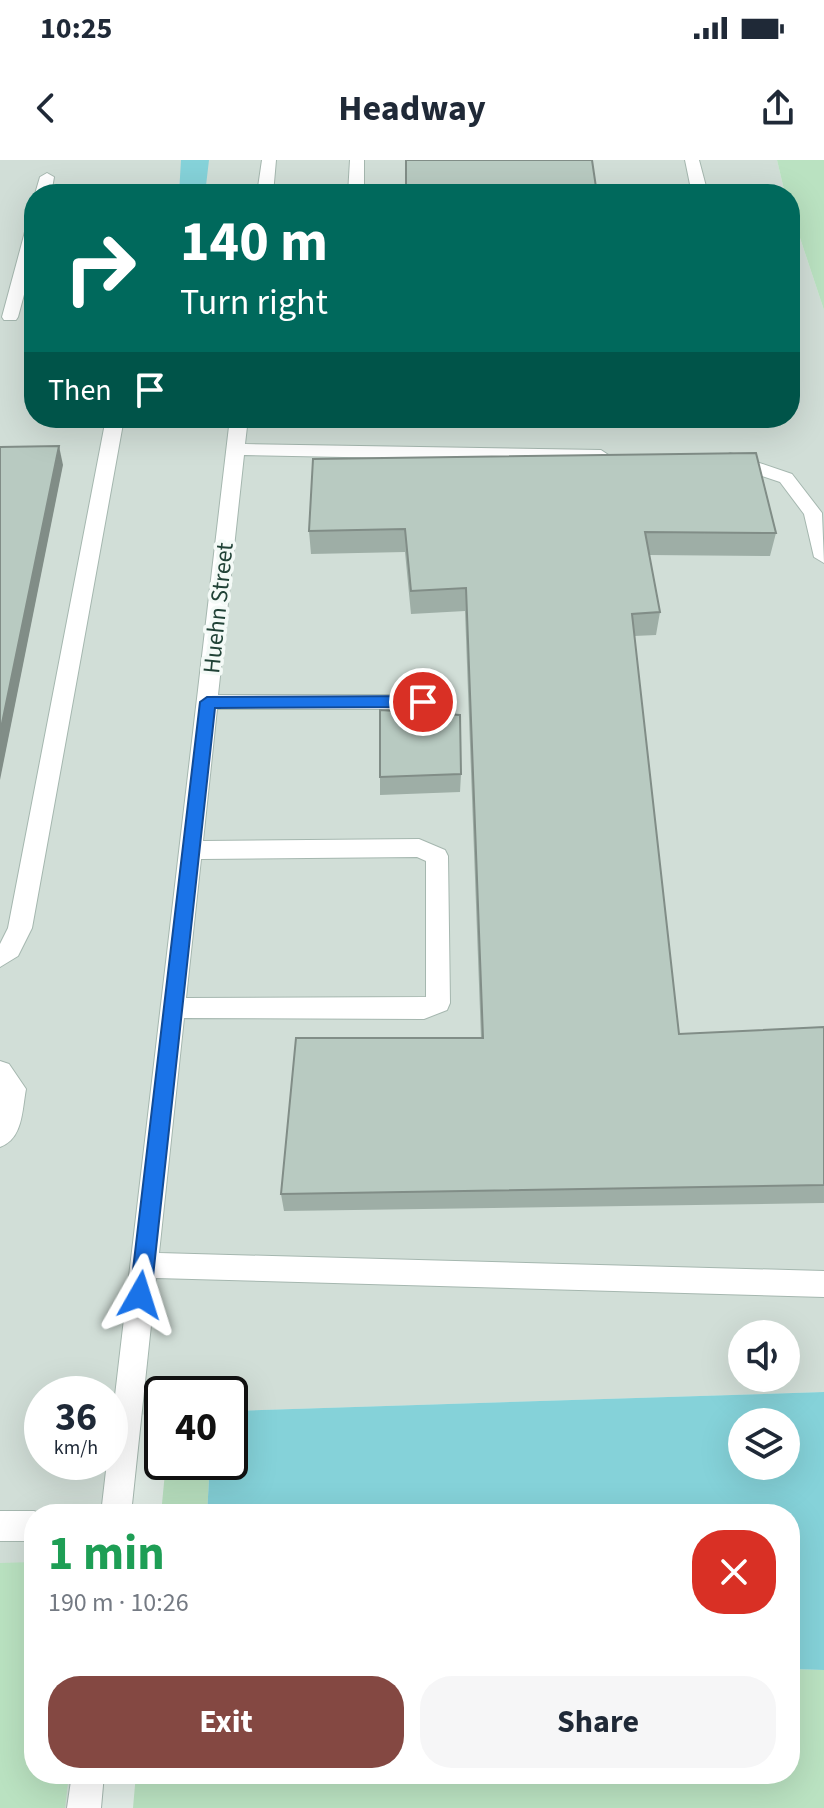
<!DOCTYPE html>
<meta charset="utf-8">
<style>
:root{--surface:#fff;--page:#f6f6f7;--text:#1f2937;--muted:#747a83;--accent:#844842}
body{margin:0;font-family:"Source Sans 3",sans-serif;background:var(--page);color:var(--text);height:100vh;display:flex;flex-direction:column;font-size:30px;white-space:nowrap}
*{box-sizing:border-box;margin:0}
p{font-size:26px;color:var(--muted)}
.icon{flex:none;width:44px;height:44px;fill:none;stroke:currentColor;stroke-width:2;stroke-linecap:round;stroke-linejoin:round}
.map{position:relative;flex:1;overflow:hidden}
.sheet{position:absolute;left:24px;top:1344px;width:776px;height:280px;display:flex;flex-direction:column;background:var(--surface);border-radius:32px;box-shadow:0 8px 32px #0002}
.sheet>*{flex:none}
.hud{position:absolute;left:24px;top:24px;width:776px;height:244px;border-radius:32px;box-shadow:0 8px 32px #0002;background:#00695c;color:#fff;overflow:hidden}
.fabs{position:absolute;left:728px;top:1160px;display:grid;gap:16px}
.fabs a{display:grid;place-items:center;width:72px;height:72px;border-radius:50%;background:var(--surface);box-shadow:0 8px 32px #0002;font-size:40px}
.speed{position:absolute;left:24px;top:1216px;display:flex;gap:16px;font-size:40px;font-weight:700;text-align:center}
.speed>*{display:grid;place-content:center;width:104px;height:104px;border-radius:50%;background:var(--surface);box-shadow:0 8px 32px #0002;line-height:1}
.speed small{font-size:20px;font-weight:400}
.speed .limit{border:4px solid #111;border-radius:12px;background:#fff;color:#111}
.pin{position:absolute;display:grid;place-items:center;width:68px;height:68px;color:#fff;margin:-34px;border:4px solid #fff;border-radius:50%;box-shadow:0 2px 8px #0007}
.me{position:absolute;width:88px;margin:-44px;rotate:6deg;stroke-linejoin:round;filter:drop-shadow(0 0 6px #0008)}
.turn{display:flex;align-items:center;gap:28px;height:168px;padding:0 24px;font-size:36px}
.turn .icon{width:104px;height:104px;stroke-width:2.5}
.turn b{display:block;font-size:56px;line-height:68px}
.then{display:flex;align-items:center;height:76px;padding:0 24px;background:#0003;gap:16px;font-size:30px}
.round{display:grid;place-items:center;flex:none;width:84px;height:84px;border-radius:32px;background:var(--page)}
.overview{display:flex;align-items:center;justify-content:space-between;height:136px;padding:0 24px}
h1{font-size:48px;font-weight:700;line-height:60px;color:#1e9e55}
.button{display:flex;gap:16px;margin-top:auto;padding:16px 24px}
.button a{flex:1;height:92px;border-radius:32px;background:var(--accent);color:#fff;font-size:32px;font-weight:700;line-height:92px;text-align:center}
.button a+a{background:var(--page);color:var(--text)}
.status{display:flex;justify-content:space-between;align-items:center;height:56px;padding:0 40px;background:var(--surface);direction:ltr}
.status svg{height:22px;fill:currentColor}
header{display:flex;justify-content:space-between;align-items:center;height:104px;padding:0 24px;background:var(--surface);font-size:36px;font-weight:700}
.map>svg:first-child{display:block}
</style>
<div class="status"><b>10:25</b><svg viewBox="0 0 49 12"><path d="M0 12V9h3v3zM5 12V6h3v6zM10 12V3h3v9zM15 12V0h3v12zM26 1h20v11H26zM47 4h2v5h-2z"/></svg></div>
<header><svg class="icon" aria-label="back" viewBox="0 0 24 24"><path d="M15 5l-7 7 7 7"/></svg>Headway<svg class="icon" aria-label="share" viewBox="0 0 24 24"><path d="M12 15V3M7 8l5-5 5 5M5 13v7h14v-7"/></svg></header>
<div class="map">
<svg width="824" height="1648" viewBox="0 0 824 1648">
<rect width="100%" height="100%" fill="#e3eee8"/>
<!-- built -->
<path fill="#d1ded7" fill-rule="evenodd" d="M0,0h777l8,34h-751v224h756v-210l34,102v1082l-594,19v-17h-68v20l-35,1 -11,99h-82v260h54l-4,34h-84zM742,1174h44v44h-44zM42,1234h68v68h-68z"/>
<!-- green -->
<path fill="#bae2c1" d="M777,0h47v150l-34,-102v-14h-5z
M166,1302h44l-3,52h-46z
M34,1402v212h35l-4,34h-65v-245z
M790,1509l34,1v138h-691l3,-34h654z"/>
<!-- water -->
<path fill="#85d2d9" fill-rule="evenodd" d="M181,0h28l-4,34h-26z
M824,1232v278l-34,-1v-155h-583l3,-52h20v-51zM742,1262h44v44h-44z"/>
<g fill="none" stroke-linecap="round" stroke-linejoin="round">
<defs>
<path id="minor" d="M262,0h14l-3,34h-16z
M350,0h14v34h-16z
M685,0h14l9,34h-16z
M47,13l7,4 -3,17h-16l5,-17z
M34,63v34l-16,60 -2,3h-12l-2,-3 24,-89z
M106,258h18l-92,510 -14,28 -18,11v-23l8,-16z
M230,258h18l-3,26 356,6 9,6 -9,6 -357,-7 -26,240h205l7,2 3,5 -3,5 -7,2h-206l-14,132 216,-2 26,11 3,6 2,147 -3,7 -23,9 -240,-1 -25,235 665,18v26l-668,-19 -25,236h-30l6,-52h3v-24zM417,697l9,4v136l-240,1 15,-139z
M730,293l62,21 30,39 2,50 -10,-6 -10,-43 -24,-32 -56,-19 -3,-4z
M0,901l9,3 17,25c-4,21 -3,50 -26,58z
M0,1351h34l7,3h-7v27h-34z
M72,1614h32l-3,34h-34z"/>
</defs>
<!-- minor casing -->
<use href="#minor" stroke="#a5b7af" stroke-width="2"/>
<!-- minor -->
<use href="#minor" fill="#fff" fill-rule="evenodd"/>
</g>
<!-- wall -->
<path fill="#9eaea6" d="M313,299l463,74 -6,23 -121,-1 11,57 -4,23 -22,1 45,398 145,-7v176l-540,8 -3,-17 200,-156 -16,-427 -54,3 -6,-62 -94,2 -2,-23z
M380,550l81,64 -1,18 -80,3z"/>
<!-- shaded-wall -->
<path fill="#818d87" d="M59,286l4,19 -63,315v-47z"/>
<!-- building -->
<path fill="#b8cac1" stroke="#818d87" stroke-width="2" d="M406,0h186l5,34h-191z
M59,286l-59,287v-286z
M756,293l20,80 -131,-1 15,80 -28,2 47,420 145,-7v158l-543,9 15,-156h187l-17,-450 -55,3 -6,-62 -96,2 4,-72z
M380,550l80,5 1,59 -81,3z"/>
<!-- route -->
<path fill="#1a73e8" stroke="#114b97" stroke-width="2" d="M423,536l8,6 -8,5 -208,1 -64,587 -3,7 -8,3 -7,-3 -3,-7 70,-593 7,-5z"/>
<g text-anchor="middle" stroke-width="7" stroke-linejoin="round" paint-order="stroke">
<!-- street labels -->
<g font-size="24" fill="#204236" stroke="#f4faf7">
<text transform="translate(218 448) rotate(-84)" y="8">Huehn Street</text>
</g>
</g>
</svg>
<div class="fabs">
<a><svg class="icon" aria-label="sound" viewBox="0 0 24 24"><path d="M4 9h4l5-4v14l-5-4H4zM17 9q2 3 0 6"/></svg></a>
<a><svg class="icon" aria-label="layers" viewBox="0 0 24 24"><path d="M12 4l9 5-9 5-9-5zM3 14l9 5 9-5"/></svg></a>
</div>
<div class="speed"><div>36<small>km/h</small></div><div class="limit">40</div></div>
<div class="pin" style="left:423px;top:542px;background:#d93025"><svg class="icon" aria-label="arrive" viewBox="0 0 24 24"><path d="M6 21V4h12l-3 4 3 4H6"/></svg></div>
<svg class="me" style="left:140px;top:1135px" viewBox="-20 -20 40 40"><path d="M0-17L14 15 0 8-14 15z" fill="#1a73e8" stroke="#fff" stroke-width="4"/></svg>
<div class="hud">
<div class="turn"><svg class="icon" aria-label="right" viewBox="0 0 24 24"><path d="M7 20v-9h11M14 6l5 5-5 5"/></svg><div><b>140 m</b>Turn right</div></div>
<div class="then">Then<svg class="icon" aria-label="arrive" viewBox="0 0 24 24"><path d="M6 21V4h12l-3 4 3 4H6"/></svg></div>
</div>
<section class="sheet">
<div class="overview"><div><h1>1 min</h1><p>190 m · 10:26</p></div><a class="round" style="background:#d93025;color:#fff"><svg class="icon" aria-label="close" viewBox="0 0 24 24"><path d="M6 6l12 12M18 6L6 18"/></svg></a></div>
<div class="button"><a>Exit</a><a>Share</a></div>
</section>
</div>
